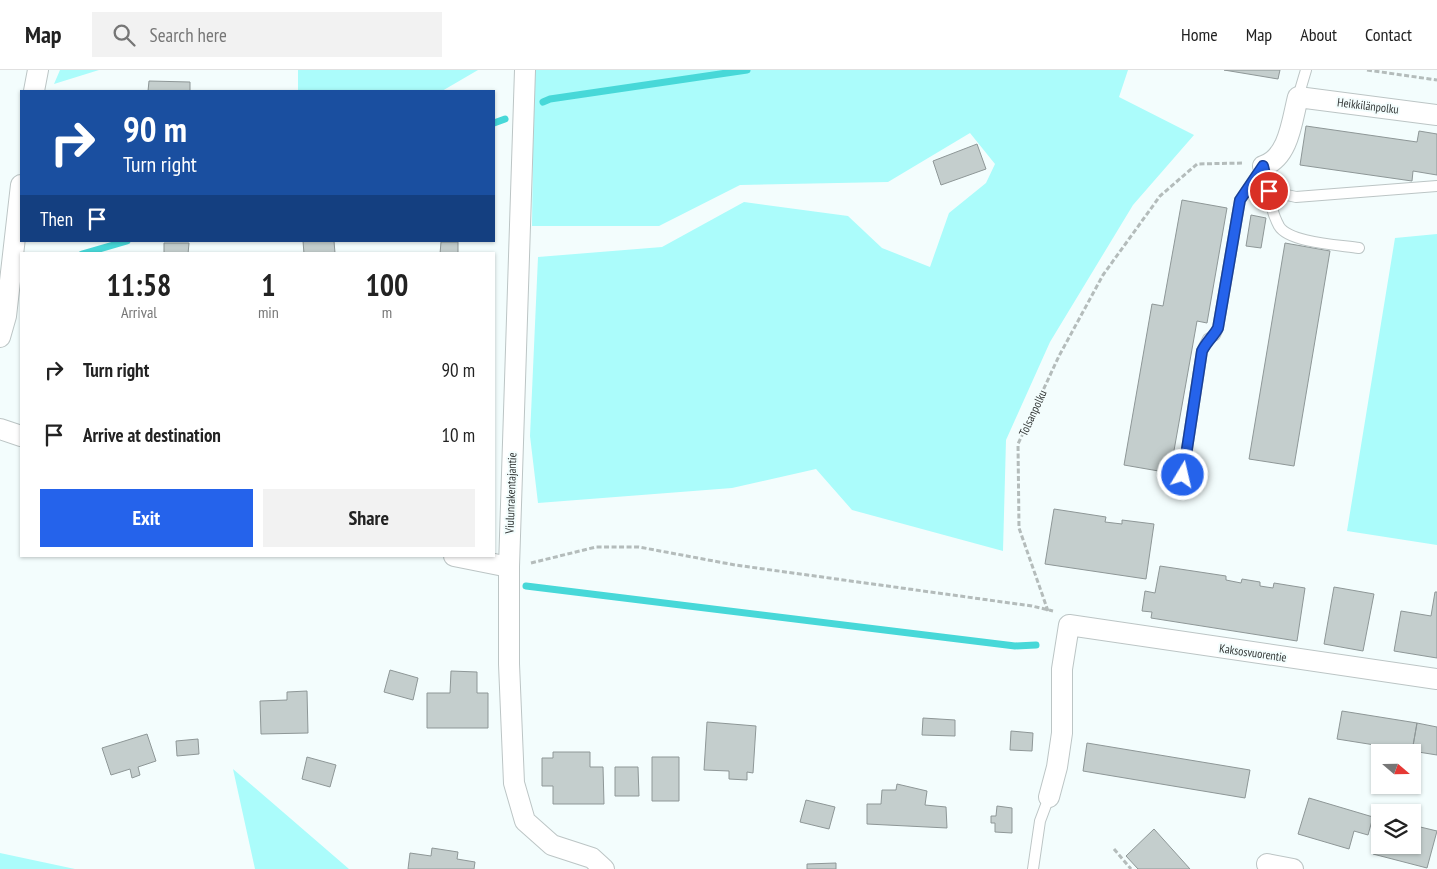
<!DOCTYPE html>
<meta charset="utf-8">
<style>
:root{--surface:#fff;--page:#f2f2f2;--text:#222;--muted:#767676;--line:#e0e0e0;--accent:#2563eb}
body{margin:0;font-family:"PT Sans Narrow",sans-serif;background:var(--page);color:var(--text);height:100vh;display:flex;flex-direction:column;font-size:19px;white-space:nowrap}
*{box-sizing:border-box;margin:0}
p{font-size:16px;color:var(--muted)}
.icon{flex:none;width:28px;height:28px;fill:none;stroke:currentColor;stroke-width:2;stroke-linecap:round;stroke-linejoin:round}
.map{position:relative;flex:1;overflow:hidden}
.side{position:absolute;left:20px;top:182px;width:475px;height:305px;display:flex;flex-direction:column;background:var(--surface);border-radius:0px;box-shadow:0 1px 4px #0004}
.side>*{flex:none}
.hud{position:absolute;left:20px;top:20px;width:475px;height:152px;border-radius:0px;box-shadow:0 1px 4px #0004;background:#1a4fa0;color:#fff;overflow:hidden}
.needle{width:32px;rotate:110deg}
.tools{position:absolute;left:1371px;top:674px;display:grid;gap:10px}
.tools a{display:grid;place-items:center;width:50px;height:50px;border-radius:0px;background:var(--surface);box-shadow:0 1px 4px #0004;font-size:25px}
.pin{position:absolute;display:grid;place-items:center;width:42px;height:42px;color:#fff;margin:-21px;border:2px solid #fff;border-radius:50%;box-shadow:0 1px 5px #0007}
.me{position:absolute;width:55px;margin:-28px;rotate:9deg;stroke-linejoin:round;filter:drop-shadow(0 0 4px #0008)}
.turn{display:flex;align-items:center;gap:18px;height:105px;padding:0 20px;font-size:22px}
.turn .icon{width:65px;height:65px;stroke-width:2.5}
.turn b{display:block;font-size:35px;line-height:42px}
.then{display:flex;align-items:center;height:48px;padding:0 20px;background:#0003;gap:10px;font-size:19px}
.eta{display:flex;justify-content:space-evenly;align-items:center;height:85px;text-align:center}
.eta b{font-size:30px;font-weight:600;line-height:35px}
.primary-button{display:flex;gap:10px;margin-top:auto;padding:10px 20px}
.primary-button a{flex:1;height:58px;border-radius:0px;background:var(--accent);color:#fff;font-size:20px;font-weight:600;line-height:58px;text-align:center}
.primary-button a+a{background:var(--page);color:var(--text)}
ul{padding:0;list-style:none}
li{display:flex;align-items:center;gap:15px;height:65px;padding:0 20px}
li div{flex:1}
li b{display:block;font-size:19px}
li em{font-style:normal}
header{display:flex;align-items:center;gap:30px;box-sizing:border-box;height:70px;padding:0 25px;background:var(--surface);border-bottom:1px solid var(--line)}
header strong{font-size:24px}
nav{display:flex;gap:28px;margin-inline-start:auto;font-size:18px}
.search{width:350px;height:45px;background:var(--page);display:flex;align-items:center;gap:12px;box-sizing:border-box;padding:0 18px;border-radius:0px;color:var(--muted);font-size:19px}
.map>svg:first-child{display:block}
</style>
<header>
<strong>Map</strong>
<div class="search"><svg class="icon" aria-label="search" viewBox="0 0 24 24"><circle cx="10" cy="10" r="6"/><path d="M15 15l6 6"/></svg>Search here</div>
<nav><a>Home</a><a>Map</a><a>About</a><a>Contact</a></nav>
</header>
<div class="map">
<svg width="1437" height="799" viewBox="0 0 1437 799">
<rect width="100%" height="100%" fill="#f3fdfd"/>
<!-- green -->
<path fill="#abfcfb" d="M60,0h39l-45,14z
M298,0h180l-36,21h-144z
M534,0h594l-9,27 75,38 -61,70 -83,137 -44,98 -3,111 -151,-41 -36,-41 -84,19 -194,15 -8,-67 8,-179 124,-10 82,-45 104,14 34,32 48,19 19,-54 37,-30 9,-19 -25,-31 -82,49 -148,3 -81,41h-127z
M1437,164v311l-90,-14 48,-293z
M233,699l116,100h-94z
M0,783l75,16h-75z"/>
<g fill="none" stroke-linecap="round" stroke-linejoin="round">
<!-- stream -->
<path stroke="#47d8d8" stroke-width="7" d="M543,32l7,-3 197,-29
M494,53l11,-4
M82,184l45,-13
M526,516l489,60 21,-1"/>
</g>
<!-- building -->
<path fill="#c4cecd" stroke="#8e9797" d="M1224,0h56l-2,9z
M149,11l41,1v9h-42z
M1306,56l111,16 2,-11 18,3v41l-24,-4 -1,10 -112,-16z
M977,74l9,25 -45,16 -8,-24z
M1182,130l45,8 -20,115 -10,-2 -27,152 -46,-8 28,-161 11,2z
M1251,145l15,3 -5,30 -15,-2z
M303,171h31l1,12 -31,1z
M441,172h17v12h-18z
M164,173h25l-1,11h-24z
M1285,173l45,8 -36,215 -45,-7z
M1054,439l52,8 -1,5 17,2v-4l32,4 -8,55 -101,-15z
M1160,496l66,10v4l15,3 1,-4 18,3v4l13,2 1,-5 31,5 -8,53 -146,-23 1,-6 -10,-1 3,-20 10,2z
M1334,517l40,7 -11,57 -39,-7z
M1435,522h2v66l-43,-7 7,-40 30,5z
M390,600l28,8 -5,22 -29,-8z
M451,601l26,1v21h11v35h-61v-35h23z
M307,621l1,42 -47,1 -1,-33 27,-1v-8z
M1342,641l75,12 -5,29h-13l1,-3 -63,-10z
M923,648l32,2v16l-33,-1z
M707,652l49,4 -3,47 -6,-1v8l-18,-1v-8l-25,-1z
M1417,653l20,4v28l-25,-4z
M1011,661l22,2 -1,18 -22,-1z
M147,664l9,27 -18,6 2,8 -8,3 -2,-9 -19,6 -9,-27z
M198,669l1,15 -22,2 -1,-15z
M1087,673l163,27 -5,28 -162,-27z
M553,682h37v15h13l1,37h-51v-18h-11v-28h11z
M307,687l29,8 -6,22 -28,-8z
M652,687h27v44h-27z
M615,697h23l1,29h-24z
M897,714l30,7 -2,14 21,2 1,21 -80,-4v-20h14l1,-14h14z
M1309,728l64,19 -5,18 -14,-4 -5,18 -51,-15z
M806,730l29,7 -6,22 -29,-7z
M997,736l15,2v25l-17,-1v-9h-4v-7h5z
M1412,755l25,6 -10,37 -54,-14 7,-27v18h32z
M1154,759l36,40h-52l-12,-13z
M432,778l26,4 -1,7 18,3 -1,7h-66l2,-16 21,3z
M836,793v6h-29v-5z"/>
<g fill="none" stroke-linecap="round" stroke-linejoin="round">
<defs>
<path id="service" d="M1298,27l8,-27
M1263,96c5,19 6,42 16,60 10,17 62,19 80,22
M1269,121l27,6 141,-11
M1183,405l19,-124 6,-12 7,-4 3,-7 22,-128 23,-34
M1033,799l7,-48 9,-24"/>
<path id="minor" d="M525,0l-16,497v97l5,119 11,38 27,24 40,13 12,11
M34,21l4,-21
M1263,96c26,-8 29,-46 35,-69l139,18
M0,267l6,-21 15,-131
M0,359l21,7
M454,486l55,11
M1049,727l8,-30 5,-34v-64l7,-44 368,54
M1267,794l26,5"/>
</defs>
<!-- service casing -->
<use href="#service" stroke="#bcc5c5" stroke-width="12"/>
<!-- minor casing -->
<use href="#minor" stroke="#bcc5c5" stroke-width="22"/>
<!-- path -->
<path stroke="#b4bcbb" stroke-width="3" stroke-dasharray="5 2.5" stroke-linecap="butt" d="M1367,0l70,10
M531,493l65,-16h43l96,18 297,41 21,5
M1048,541l-29,-83 -1,-84 41,-88 44,-81 57,-79 37,-32 46,-1
M1114,779l17,20"/>
<!-- service -->
<use href="#service" stroke="#fff" stroke-width="10"/>
<!-- minor -->
<use href="#minor" stroke="#fff" stroke-width="20"/>
</g>
<g fill="none" stroke-linecap="round" stroke-linejoin="round">
<defs>
<path id="route" d="M1183,405l19,-124c5,-10 11,-14 16,-23l22,-128 23,-34 6,25"/>
</defs>
<!-- route casing -->
<use href="#route" stroke="#184099" stroke-width="12"/>
<!-- route -->
<use href="#route" stroke="#2563eb" stroke-width="9"/>
</g>
<g text-anchor="middle" stroke-width="4" stroke-linejoin="round" paint-order="stroke">
<!-- street labels -->
<g font-size="12" fill="#343837" stroke="#f3fdfd">
<text transform="translate(1368 36) rotate(7)" y="4">Heikkilänpolku</text>
<text transform="translate(1033 343) rotate(-65)" y="4">Tolsanpolku</text>
<text transform="translate(511 423) rotate(-88)" y="4">Viulunrakentajantie</text>
<text transform="translate(1253 583) rotate(8)" y="4">Kaksosvuorentie</text>
</g>
</g>
</svg>
<div class="tools">
<a><svg class="needle" viewBox="-14 -14 28 28"><path d="M0-13l5 13h-10z" fill="#e53935"/><path d="M0 13l5-13h-10z" fill="#767676"/></svg></a>
<a><svg class="icon" aria-label="layers" viewBox="0 0 24 24"><path d="M12 4l9 5-9 5-9-5zM3 14l9 5 9-5"/></svg></a>
</div>
<div class="pin" style="left:1269px;top:121px;background:#d93025"><svg class="icon" aria-label="arrive" viewBox="0 0 24 24"><path d="M6 21V4h12l-3 4 3 4H6"/></svg></div>
<svg class="me" style="left:1183px;top:405px" viewBox="-20 -20 40 40"><circle r="17" fill="#2563eb" stroke="#fff" stroke-width="3"/><path d="M0-11L8 9 0 5-8 9z" fill="#fff"/></svg>
<div class="hud">
<div class="turn"><svg class="icon" aria-label="right" viewBox="0 0 24 24"><path d="M7 20v-9h11M14 6l5 5-5 5"/></svg><div><b>90 m</b>Turn right</div></div>
<div class="then">Then<svg class="icon" aria-label="arrive" viewBox="0 0 24 24"><path d="M6 21V4h12l-3 4 3 4H6"/></svg></div>
</div>
<section class="side">
<div class="eta">
<div><b>11:58</b><p>Arrival</p></div>
<div><b>1</b><p>min</p></div>
<div><b>100</b><p>m</p></div>
</div>
<ul>
<li><svg class="icon" aria-label="right" viewBox="0 0 24 24"><path d="M7 20v-9h11M14 6l5 5-5 5"/></svg><div><b>Turn right</b></div><em>90 m</em></li>
<li><svg class="icon" aria-label="arrive" viewBox="0 0 24 24"><path d="M6 21V4h12l-3 4 3 4H6"/></svg><div><b>Arrive at destination</b></div><em>10 m</em></li>
</ul>
<div class="primary-button"><a>Exit</a><a>Share</a></div>
</section>
</div>
